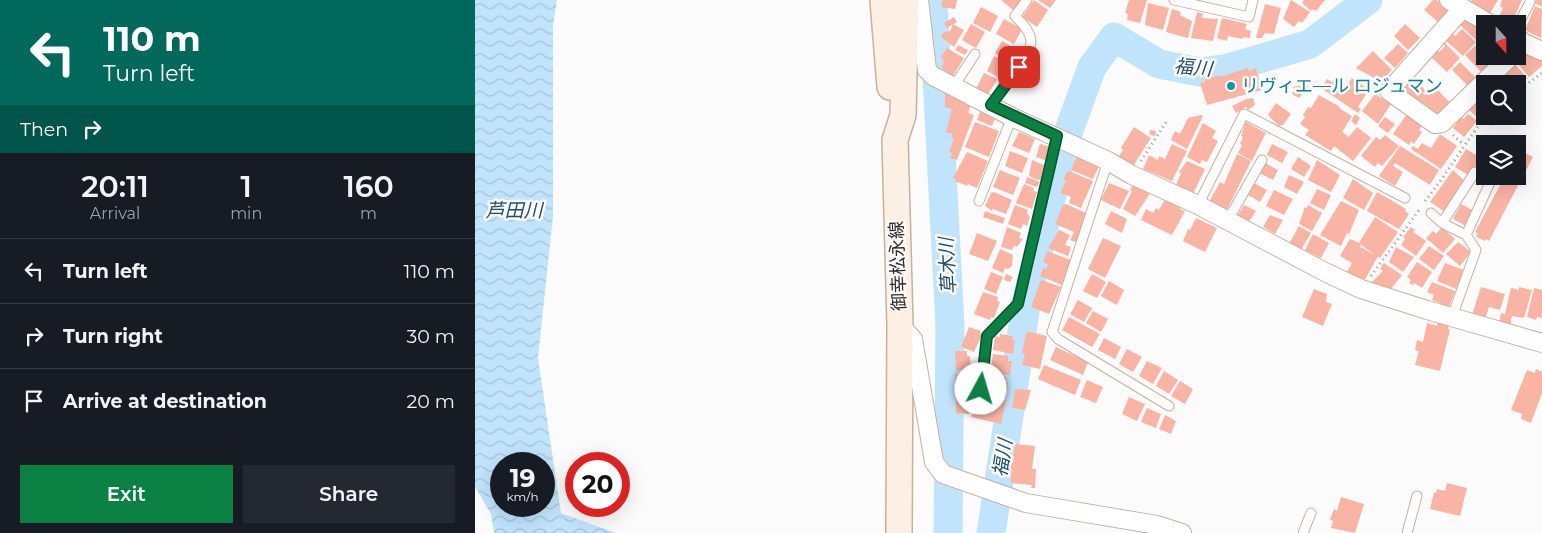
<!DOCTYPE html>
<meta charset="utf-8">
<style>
:root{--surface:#171b24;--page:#242831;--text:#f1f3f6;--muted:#9ea1a6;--line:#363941;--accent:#0b8043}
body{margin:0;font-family:Montserrat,"Noto Sans JP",sans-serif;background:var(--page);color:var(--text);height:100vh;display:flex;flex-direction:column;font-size:19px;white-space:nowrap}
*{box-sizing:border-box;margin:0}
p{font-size:16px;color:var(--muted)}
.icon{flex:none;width:28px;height:28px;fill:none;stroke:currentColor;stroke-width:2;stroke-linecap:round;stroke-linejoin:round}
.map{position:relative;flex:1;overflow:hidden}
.details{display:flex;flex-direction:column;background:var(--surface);width:475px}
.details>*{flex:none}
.hud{background:#00695c;color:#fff;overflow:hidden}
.needle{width:32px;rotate:159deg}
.fabs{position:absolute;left:1001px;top:15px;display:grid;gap:10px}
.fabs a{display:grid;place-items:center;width:50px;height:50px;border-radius:0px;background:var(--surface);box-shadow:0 5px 20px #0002;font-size:25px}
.speed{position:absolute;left:15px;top:452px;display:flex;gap:10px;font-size:25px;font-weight:700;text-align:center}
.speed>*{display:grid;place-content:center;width:65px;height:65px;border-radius:50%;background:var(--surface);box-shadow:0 5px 20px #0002;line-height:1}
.speed small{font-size:12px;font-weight:400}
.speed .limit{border:8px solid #d22;background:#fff;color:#111}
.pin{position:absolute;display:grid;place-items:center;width:42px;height:42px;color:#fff;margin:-21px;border-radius:10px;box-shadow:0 2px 8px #0006}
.me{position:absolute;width:55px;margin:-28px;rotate:6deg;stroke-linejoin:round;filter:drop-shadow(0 0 4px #0008)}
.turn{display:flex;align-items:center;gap:18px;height:105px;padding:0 20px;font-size:22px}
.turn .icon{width:65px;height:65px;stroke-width:2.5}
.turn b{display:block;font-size:35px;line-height:42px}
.then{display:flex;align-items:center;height:48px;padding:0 20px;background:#0003;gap:10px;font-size:19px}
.eta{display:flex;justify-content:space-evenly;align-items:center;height:85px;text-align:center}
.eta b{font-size:30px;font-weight:600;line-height:35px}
.action{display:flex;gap:10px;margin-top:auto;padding:10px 20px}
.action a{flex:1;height:58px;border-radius:0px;background:var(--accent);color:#fff;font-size:20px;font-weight:600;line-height:58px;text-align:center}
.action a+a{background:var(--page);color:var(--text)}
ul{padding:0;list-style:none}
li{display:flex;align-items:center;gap:15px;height:65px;padding:0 20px;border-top:1px solid var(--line)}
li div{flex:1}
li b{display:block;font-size:19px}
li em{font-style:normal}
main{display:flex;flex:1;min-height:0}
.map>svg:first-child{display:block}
</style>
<main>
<section class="details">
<div class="hud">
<div class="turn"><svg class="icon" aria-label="left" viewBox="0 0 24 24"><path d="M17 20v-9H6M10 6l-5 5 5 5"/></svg><div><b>110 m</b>Turn left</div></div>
<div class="then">Then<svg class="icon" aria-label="right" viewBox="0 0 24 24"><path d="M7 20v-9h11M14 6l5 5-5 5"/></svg></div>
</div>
<div class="eta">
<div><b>20:11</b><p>Arrival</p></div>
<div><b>1</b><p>min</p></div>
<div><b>160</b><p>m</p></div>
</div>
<ul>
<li><svg class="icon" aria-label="left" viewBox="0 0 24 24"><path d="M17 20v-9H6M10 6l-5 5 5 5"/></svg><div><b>Turn left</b></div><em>110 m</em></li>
<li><svg class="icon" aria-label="right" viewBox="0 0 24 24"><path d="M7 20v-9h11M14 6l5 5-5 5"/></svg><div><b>Turn right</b></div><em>30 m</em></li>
<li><svg class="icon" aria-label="arrive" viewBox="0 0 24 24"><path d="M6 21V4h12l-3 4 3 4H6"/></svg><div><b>Arrive at destination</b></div><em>20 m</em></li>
</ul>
<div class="action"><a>Exit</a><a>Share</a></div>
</section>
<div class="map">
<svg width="1067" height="533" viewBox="0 0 1067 533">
<defs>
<pattern id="water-waves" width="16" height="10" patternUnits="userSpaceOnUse" patternTransform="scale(1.25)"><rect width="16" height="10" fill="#c0e4fc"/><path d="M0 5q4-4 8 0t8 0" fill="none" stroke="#a5c4d8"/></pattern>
</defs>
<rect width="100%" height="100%" fill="#fbfbfb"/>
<!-- water -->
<path fill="url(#water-waves)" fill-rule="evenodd" d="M0,0h82l-4,25v191l-15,142 23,155 55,20h-122l-3,-19 -16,-27zM26,464h43v42h-43z"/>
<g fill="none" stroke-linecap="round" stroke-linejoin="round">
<!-- river -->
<path stroke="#c0e4fc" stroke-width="29" d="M458,0l17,326 -2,207
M593,133l24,-66 22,-30 45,27 41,8 25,-3 85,-25 58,-44
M516,533l36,-234 36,-150"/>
</g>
<!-- building -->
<path fill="#f9b4a4" d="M468,0h14l-2,9 -14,-2z
M526,0h23l-10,11z
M559,0l14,10 -11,17 -15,-10z
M563,0h18l-6,8z
M654,0h18l-7,23 -13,-3 1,-6 -3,-1z
M816,0l19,12 -8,11 -3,-2 -5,6 -11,-8z
M829,0h21l-9,11 -3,-2 -2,2 -9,-8z
M958,0h4l13,12 -11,11 -15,-13z
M997,0h26l-8,13 -20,-11z
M1027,0h20l-10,22 -13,-6 4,-8 -3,-2z
M1061,0h6v7l-7,-4z
M673,3l21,5 -6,22 -18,-5z
M790,4l16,4 -7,26 -9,-1 -3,5h-6z
M1060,6l7,3 -1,29 -16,-8z
M506,7l17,9 -8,16 -17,-9z
M697,9l9,3 -1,3 12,6 -4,17 -22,-6z
M722,12l6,2 -1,4 16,1 -5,22 -22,-3z
M479,17l3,5 -10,6 -3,-5z
M747,18l25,6 -2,5 6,2 -1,7 -7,-1v2l-15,-3 -1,5 -10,-3z
M992,18l18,10v6l-7,8 -19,-18z
M529,19l18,10 -8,15 -18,-10z
M478,24l11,6 -10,17 -13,-10 3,-5 6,-1z
M496,24l14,8 -9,16 -14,-8z
M930,24l15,14 -12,12 -14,-14z
M987,29l14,13 -13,14 -19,-17 7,-7 4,4z
M967,40l18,18 -13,14 -18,-17 7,-7 3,4 6,-6z
M527,41l18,10 -7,12 -18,-10z
M923,44l10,9 -13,15 -11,-10z
M483,45l10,5 -3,5 -10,-5z
M1001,45l6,7 3,-1v5h4l6,7 -12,11 -18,-19z
M472,48l17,10 -11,18 -12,-9 3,-5 -3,-5z
M1059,48l8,9v9l-13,11 -13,-15z
M898,51l19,19 -10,10 -6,-5 -2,3 -18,-10z
M519,56l15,8 -8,15 -14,-8z
M985,62l18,18 -8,8 -18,-18z
M1040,64l12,14 -10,9v-3h-12l-5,-5z
M773,68l1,3 7,-3 6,22 -55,15 -7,-22 5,-1v-3l15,-4v2z
M509,73l13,6 -9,16 -12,-6z
M938,77l13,14 -3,2 2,2 9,-9 19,20 -15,11 -14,-14 -3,3 -22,-22z
M860,78l12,8 5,-8 17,12 -11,17 3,2 -3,4 -37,-25 6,-9 5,3z
M832,84l2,6 -6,3 -4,5 -7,-4 3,-5 -2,-2z
M470,93l26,11 -3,9 6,2 -17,45 -7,-2 2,-5 -3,-1 5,-13 -3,-1 2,-4 -7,-2 6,-23 -7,-2z
M900,94l16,10 -13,20 -16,-13z
M844,95l21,12 -1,1 13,8 -10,16 7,5 8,-10 14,11 -18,23 -19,-15 -3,5 -26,-16 4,-5 -9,-6 5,-7 -2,-2 5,-8 3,1z
M1010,96v15l-7,7 -9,-8z
M778,98l2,7 -7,5 -2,-3 -10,6 -4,-7 14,-7z
M801,103l15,11 -8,11 -4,1 -11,-11z
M505,112l15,6 -3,8 -15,-6z
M880,114l5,4 -4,7 -5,-4z
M932,114l16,10 -4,6 3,2 -8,12 -3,-3 -2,4 -16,-11z
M993,114l9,7 -13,16 -11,-9 8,-11 3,2z
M726,115l2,1 -16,33 -16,-9 4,-9 5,3 8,-16z
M1016,116l6,4 -6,6 -4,-5z
M910,117l10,7 -7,9 -10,-7z
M500,122l24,9 -10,26 -24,-10z
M771,122l20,11 -14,28 -14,-8 4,-8 -2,-1 3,-7 -2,-1z
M728,123l13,8 -4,7 6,3 -11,21 -5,-2 -2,4 -13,-7z
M659,127l17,11 -18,28 -14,-10 4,-6 -2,-2z
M675,130l6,1 -1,5 -6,-2z
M544,132l16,7 -6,14 -17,-7z
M965,134l17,12 -16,23 -30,-20 2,-3 5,3 4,-6 9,5z
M910,135l14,11 -17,20 -4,-3 -3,4 -14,-11 15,-19 4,3z
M565,144l11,3 -4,14 -11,-4z
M697,144l15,7 -15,30 -29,-12 6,-14 9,5 1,-4 6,3z
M797,144l16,8 -6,11 -15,-8z
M925,146l39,24 -9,15 -35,-22 -2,3 10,6 -8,14 -16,-10z
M991,149l15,9 -11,18 -15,-9z
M1045,150l13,7 -44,84 -3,-2 -1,2 -9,-4 2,-4 -3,-1 30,-56h12v-22z
M535,151l18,7 -6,15 -17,-7z
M492,152l21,9 -11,27 -9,-4 -1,2 -12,-5 1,-2 -3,-1z
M762,154l14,7 -25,51 -17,-10 11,-20 4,2z
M602,156l22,10 -6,13 -22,-9z
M823,157l13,9 -7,11 -13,-8z
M557,160l12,5 -3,14 -3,1 -9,-4z
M842,160l23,15 -9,17 -23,-12z
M712,161l18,8 -12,25 -17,-9 5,-12 -2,-1z
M788,162l15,8 -5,10 -15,-8z
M525,170l20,8 -7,17 -20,-8z
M978,170l13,12 -21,30 -15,-10z
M594,171l24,10 -12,27 -12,-5 2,-6 -11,-4 6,-12 -3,-1 3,-7z
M814,175l15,7 -7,12 -13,-7z
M552,177l13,5 -3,5 -12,-4z
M878,179l20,14 -9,17 -21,-12z
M634,183l20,8 -9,18 -19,-9z
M779,183l13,7 -7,12 -12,-7z
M549,184l10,4 -1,3 4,1 -5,17 -16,-6z
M658,184l18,8 -16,24 -12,-7 9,-18 -2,-1z
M842,189l14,6 -7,15 -14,-7z
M799,190l19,9 -9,16 -18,-9z
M519,192l18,8 -6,14 -13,-5 -1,2 -7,-5 6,-13z
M902,192l29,17 -1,2 4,3 -10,15 -32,-18z
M690,199l16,8 -1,2 5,2 -13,24 -31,-15 5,-11 7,4 3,-5 3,2z
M866,201l18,9 -10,24 -2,-1 -6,13 -21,-11z
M591,204l20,9 -4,9 4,2 -8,19 -8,-3 4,-8 -19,-8 8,-19z
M986,204l15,8 -8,15 -15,-8z
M540,205l13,5 -1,3 3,4 -3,9 -4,-2 -2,5 -13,-5z
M769,205l12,6 -9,14 -11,-7z
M833,205l14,8 -10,18 -13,-7 6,-17 2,1z
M510,211l20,7 -2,6 -20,-7z
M636,211l16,8 -5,14 -17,-9z
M795,215l13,5 -8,14 -12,-7z
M900,217l23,15 -18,26 -19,-13 -1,2 18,9 -15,27 -17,-9 6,-11 -12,-7 10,-17 9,4z
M721,218l21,10 -12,24 -22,-11 5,-12 2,1z
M824,226l12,7 -10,17 -12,-6z
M532,227l14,6 -2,5 4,1 -6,8 -3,-1 -2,4 -11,-3z
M936,227l4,3 -2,2 13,9 -10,15 -15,-11 4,-6 -2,-2z
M967,227l13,12 -12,14 -17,-15 7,-7 3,3z
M584,230l11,5 -5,10 6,2 -3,9 -20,-8z
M502,233l20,8 -9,20 -19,-7z
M838,234l16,9 -8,15 -16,-8z
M628,238l18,8 -16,32 -17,-9z
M983,242l13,10 -11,14 -14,-12z
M954,246l15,10 -10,14 -15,-11z
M921,247l18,10 -11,15 -14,-10z
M525,249l13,6 -1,11 -4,3 -3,-1 -2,5 -11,-5z
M572,251l24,9 -9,25 -22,-9 3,-8 3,1 2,-5 -5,-2z
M942,262l15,10 -10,16 -8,-5 -1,2 -4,-2 2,-3 -4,-3z
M909,263l18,12 -11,14 -3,-2 -2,3 -4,-4 -2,3 -9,-6 12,-12 -3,-2z
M970,263l19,7 -8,19 -19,-8z
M516,272l12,5 -7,17 -12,-5z
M531,274l7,3 -3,5 -6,-2z
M617,274l14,8 -9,16 -14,-7z
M566,280l20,7 -12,27 -18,-7z
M634,281l15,9 -7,15 -16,-9z
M957,282l23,9 -6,16 -17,-7 2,-5 -7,-3z
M1006,287l24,7 -5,16 -11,-3 -4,12 -13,-4z
M1044,287l13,3 -8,28 -12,-2 -2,10 -11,-3 2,-10 4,1 6,-26 8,2z
M1059,288l8,2v28l-5,-1 -1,3 -9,-3z
M839,289l13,5 -1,8 6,2 -9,22 -21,-9z
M508,292l15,5 -1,4 3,1 -6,16 -3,-1 -1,3 -16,-6z
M603,300l14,8 -8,14 -14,-8z
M618,311l15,8 -7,13 -15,-9z
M594,317l31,17 -8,13 -30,-17z
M963,321l11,3 -1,5 2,1 -10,41 -25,-6 4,-14 -4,-1 2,-10 6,2 4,-19 10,3z
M494,327l12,4 -1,3 2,1 -8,17 -13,-5z
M555,332l17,4 -7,33 -18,-4 3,-11 -3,-1 4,-20z
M525,334l13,2 -1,4 3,1 -2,13 -20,-4 2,-14 5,1z
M629,338l17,9 -6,12 -17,-9z
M581,347l32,15 -5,13 -33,-15z
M652,349l15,8 -9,15 -14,-8z
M480,351h12v5h3l1,12 -15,3z
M518,354l15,2v5h4l-2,14 -15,-2v-5h-4z
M672,361l15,7 -9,16 -14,-8z
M569,365l37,15 -6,15 -37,-16z
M1061,369l6,3v21l-11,30 -10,-4 1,-5 -11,-4 16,-40 8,3z
M689,371l14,9 -9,14 -13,-8z
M480,374h10l2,18h-4v2h-8z
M516,375l15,2 -1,6h3l-2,14 -14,-2 1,-5 -4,-1z
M494,376h5v13h-5z
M612,380l16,7 -7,16 -16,-6z
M705,381l13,8 -8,15 -14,-8z
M540,389l16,1 -6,20 -13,-2z
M515,397l16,3 -5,24 -30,-7 1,-3h7l1,-12z
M654,397l16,7 -8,17 -15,-7z
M481,399h21v12h-8v3l-13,-1z
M672,408l14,6 -5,14 -15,-6z
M690,415l11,6 -5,13 -12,-5z
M540,444l20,2 -3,23h4l-1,19h-4l1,-3 -21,-2v-21h2z
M972,483l20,5 -7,28 -30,-7 4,-17 2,1 1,-4 8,2z
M866,497l23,7 -9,29 -24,-5 2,-7 -3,-1 4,-11 3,2z"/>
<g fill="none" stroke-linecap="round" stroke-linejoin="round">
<defs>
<path id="lane" d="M699,0l75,17 4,-17
M1042,27l13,-25
M479,86l21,-32
M516,105c10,-15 39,-45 40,-63 0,-10 -9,-19 -16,-26l12,-16
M633,161l-56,171 6,7 111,67
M504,201l33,-84
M723,205l46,-91 161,84
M956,213l11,10 24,12 10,15 -24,67
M753,220l34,-60
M967,223l33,-51
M991,235l27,-59
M506,389l6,-53 31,-32 39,-168
M828,533l8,-20
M932,533l10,-37"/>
<path id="street" d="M444,0l8,70 6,6 79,41 96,44 24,14 66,30 127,67 36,17 66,21 115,33
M974,0l41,24
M987,9l-73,82 46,33 7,-1 69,-67
M1042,37l7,6 18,8
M425,325l13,14 21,123 9,12 83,29 131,22 25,8"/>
<path id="secondary" d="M408,0l7,87
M424,533l1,-208 -5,-185 8,-25 3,-115"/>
</defs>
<!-- lane casing -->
<use href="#lane" stroke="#cbaf9e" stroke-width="11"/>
<!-- street casing -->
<use href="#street" stroke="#cbaf9e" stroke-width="20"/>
<!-- secondary casing -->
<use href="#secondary" stroke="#cbaf9e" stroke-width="28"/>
<!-- path -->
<path stroke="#9d9895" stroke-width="3" stroke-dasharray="1 4" stroke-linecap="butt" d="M1042,92l25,-19
M978,135l11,10
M666,161l25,-39
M950,201c22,-27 39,-57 61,-85
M896,276l48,-66"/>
<!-- lane -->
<use href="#lane" stroke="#fff" stroke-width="9"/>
<!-- street -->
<use href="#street" stroke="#fff" stroke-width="18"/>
<!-- secondary -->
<use href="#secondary" stroke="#fcf0e4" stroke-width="25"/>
</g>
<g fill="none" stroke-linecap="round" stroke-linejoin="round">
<defs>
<path id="route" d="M506,389l6,-53 31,-32 39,-168 -66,-31 28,-38"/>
</defs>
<!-- route casing -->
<use href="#route" stroke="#07532c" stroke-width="12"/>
<!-- route -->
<use href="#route" stroke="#0b8043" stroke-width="9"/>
</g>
<!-- markers -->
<circle fill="#0f9aa8" stroke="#fbfbfb" stroke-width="2" cx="756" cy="86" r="5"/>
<g text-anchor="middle" stroke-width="5" stroke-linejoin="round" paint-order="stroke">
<!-- culture labels -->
<g font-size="18" fill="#0d838f" stroke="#fbfbfb" text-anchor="start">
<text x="766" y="92">リヴィエ―ル ロジュマン</text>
</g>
<!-- street labels -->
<g font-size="18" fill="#332821" stroke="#fbfbfb">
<text transform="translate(423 266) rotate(-92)" y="6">御幸松永線</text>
</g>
<!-- water labels -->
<g font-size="19" font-style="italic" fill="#204f6a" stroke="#fbfbfb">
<text transform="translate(718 67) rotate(5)" y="7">福川</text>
<text x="39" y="217">芦田川</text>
<text transform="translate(472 266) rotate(-93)" y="7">草木川</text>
<text transform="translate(527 458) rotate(-81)" y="7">福川</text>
</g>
</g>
</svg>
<div class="fabs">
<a><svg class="needle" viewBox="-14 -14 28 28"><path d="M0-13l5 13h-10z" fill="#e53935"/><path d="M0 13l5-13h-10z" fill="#9ea1a6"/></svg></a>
<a><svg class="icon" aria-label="search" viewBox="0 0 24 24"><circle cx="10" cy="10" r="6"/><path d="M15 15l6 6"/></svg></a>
<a><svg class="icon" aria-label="layers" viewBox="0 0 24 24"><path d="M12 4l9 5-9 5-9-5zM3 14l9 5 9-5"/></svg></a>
</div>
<div class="speed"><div>19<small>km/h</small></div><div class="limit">20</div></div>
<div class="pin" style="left:544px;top:67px;background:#d93025"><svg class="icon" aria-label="arrive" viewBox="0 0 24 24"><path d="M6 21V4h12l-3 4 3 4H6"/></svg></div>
<svg class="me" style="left:506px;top:389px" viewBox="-20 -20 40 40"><circle r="19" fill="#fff"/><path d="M0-13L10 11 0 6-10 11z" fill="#0b8043"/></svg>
</div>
</main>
